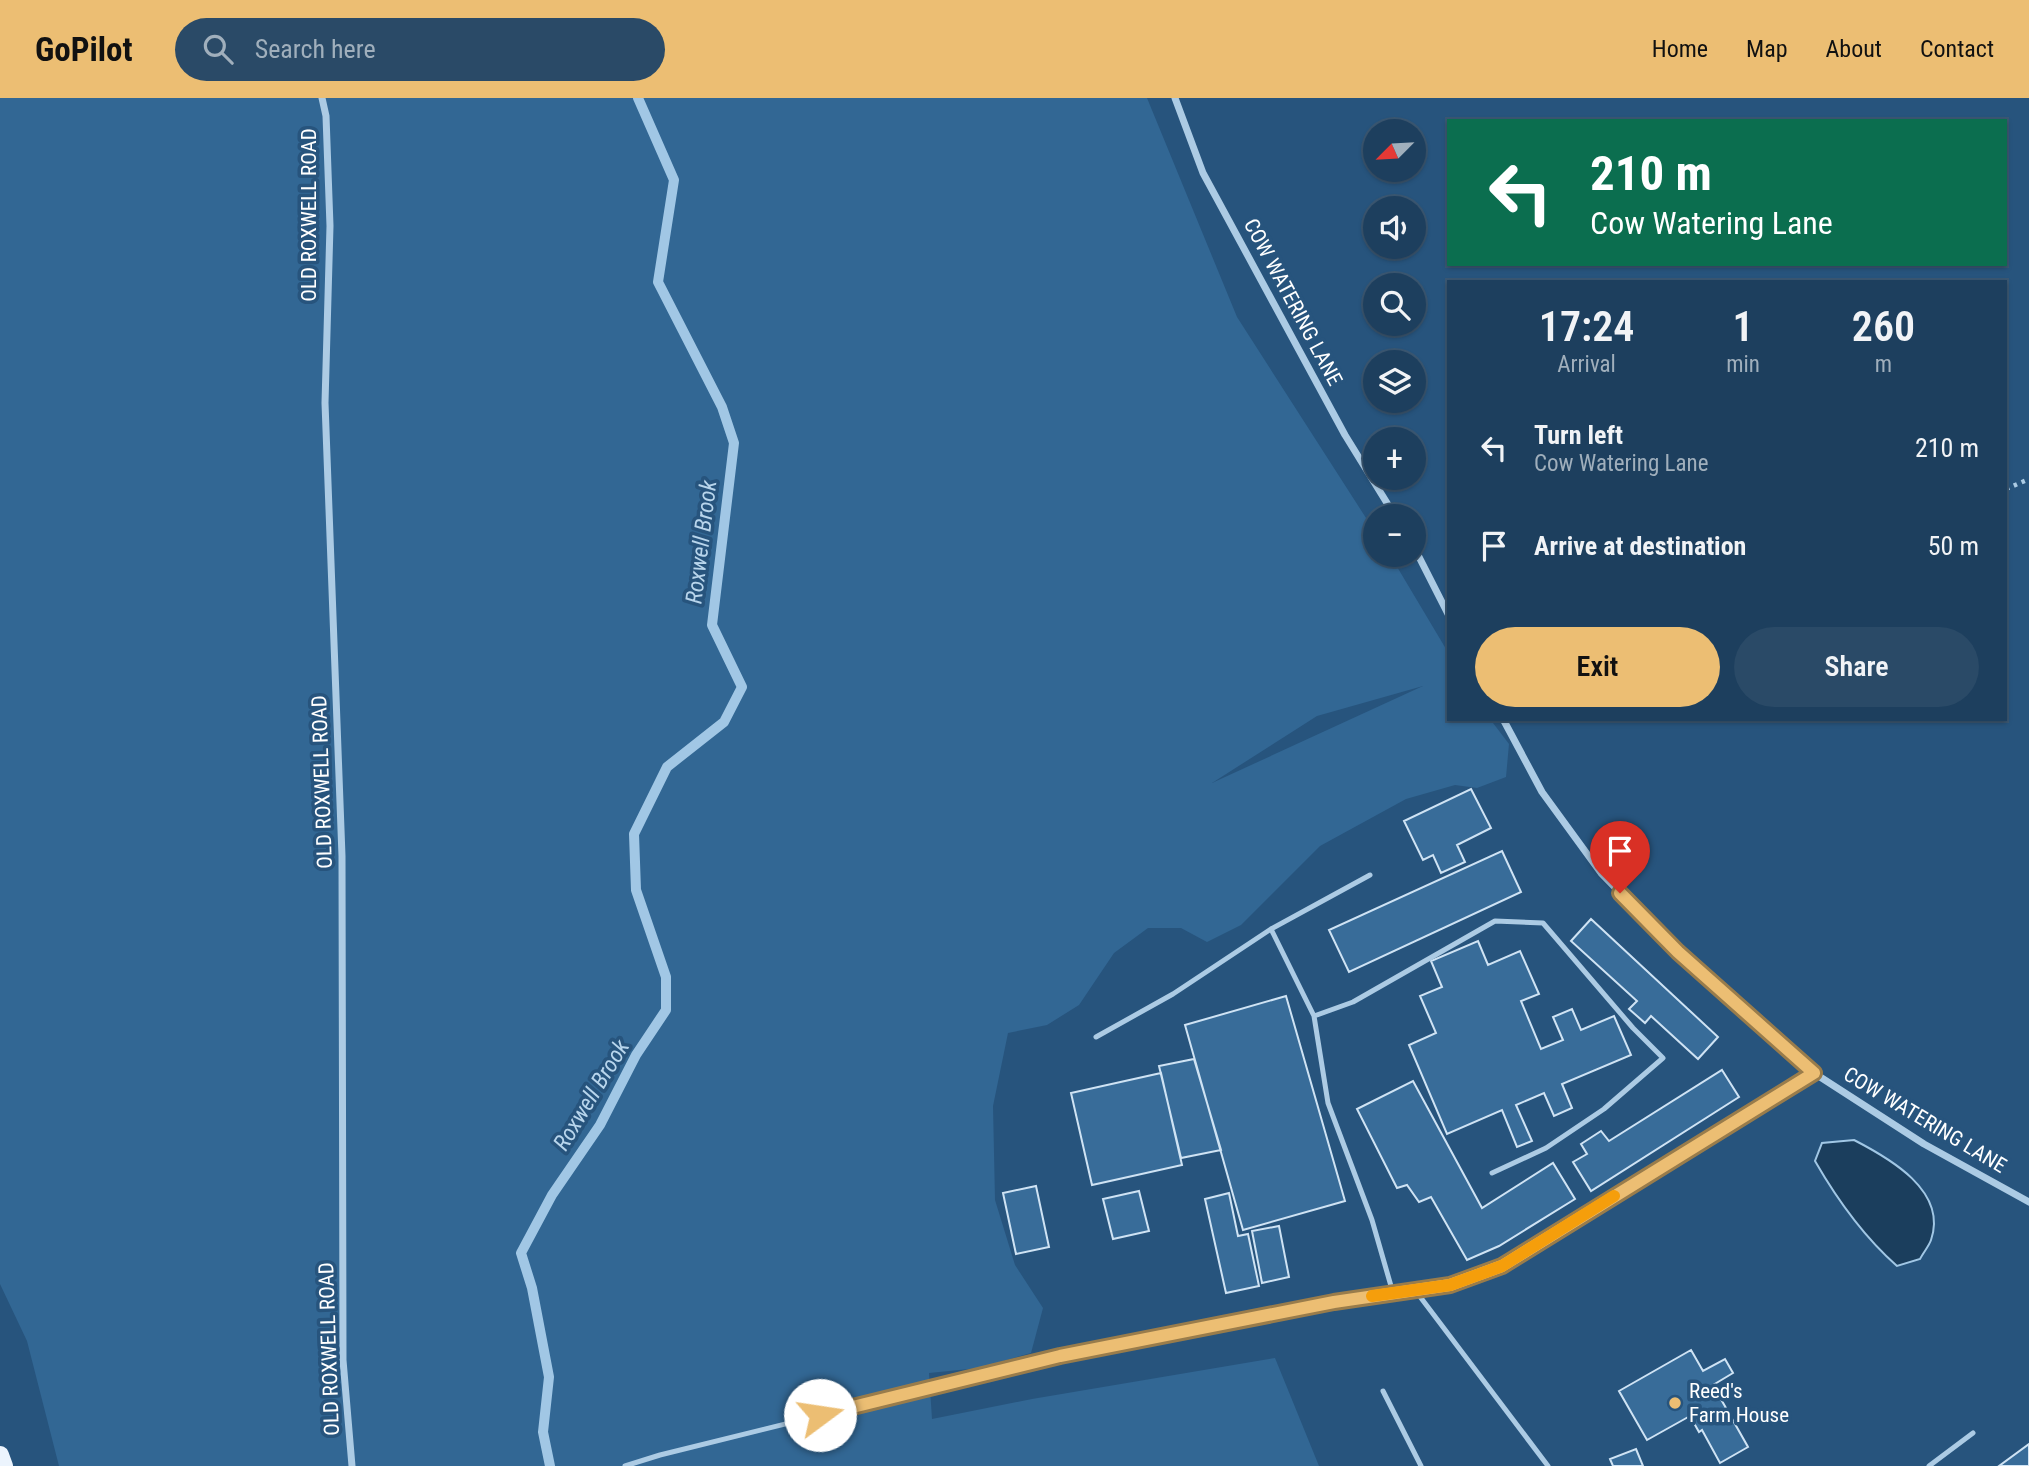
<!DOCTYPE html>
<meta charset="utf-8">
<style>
:root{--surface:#1d3f5e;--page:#2a4a67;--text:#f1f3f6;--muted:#a0afbc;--line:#3b5873;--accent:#ecbe73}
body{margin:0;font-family:"Roboto Condensed",sans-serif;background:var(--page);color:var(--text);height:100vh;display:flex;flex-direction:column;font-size:26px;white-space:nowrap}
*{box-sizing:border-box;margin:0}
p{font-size:23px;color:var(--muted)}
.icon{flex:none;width:38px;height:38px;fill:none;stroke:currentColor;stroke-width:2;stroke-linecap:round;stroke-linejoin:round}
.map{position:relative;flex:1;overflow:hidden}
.details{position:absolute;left:1447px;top:182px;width:560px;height:441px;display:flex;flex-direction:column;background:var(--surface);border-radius:0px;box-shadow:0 2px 5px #0004,0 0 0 2px var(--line)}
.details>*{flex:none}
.hud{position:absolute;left:1447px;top:21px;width:560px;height:147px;border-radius:0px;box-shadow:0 2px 5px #0004,0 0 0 2px var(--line);background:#0b6e4f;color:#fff;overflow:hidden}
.needle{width:46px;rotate:246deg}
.buttons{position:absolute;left:1363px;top:21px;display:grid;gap:14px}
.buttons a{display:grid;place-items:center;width:63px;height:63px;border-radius:50%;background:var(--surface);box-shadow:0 2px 5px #0004,0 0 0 2px var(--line);font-size:35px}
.pin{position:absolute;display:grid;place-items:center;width:60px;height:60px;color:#fff;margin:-72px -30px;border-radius:50% 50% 50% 0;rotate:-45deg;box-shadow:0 0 7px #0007}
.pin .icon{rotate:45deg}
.me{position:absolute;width:77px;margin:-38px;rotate:76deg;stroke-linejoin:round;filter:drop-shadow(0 0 5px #0008)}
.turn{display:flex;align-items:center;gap:24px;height:147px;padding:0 28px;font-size:32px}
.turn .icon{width:91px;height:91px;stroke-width:2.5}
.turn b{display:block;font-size:49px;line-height:60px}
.eta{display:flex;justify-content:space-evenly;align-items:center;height:119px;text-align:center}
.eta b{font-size:42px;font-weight:600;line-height:49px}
.cta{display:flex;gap:14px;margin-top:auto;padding:14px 28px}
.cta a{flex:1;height:80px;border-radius:42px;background:var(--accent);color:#111;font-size:28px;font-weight:600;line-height:80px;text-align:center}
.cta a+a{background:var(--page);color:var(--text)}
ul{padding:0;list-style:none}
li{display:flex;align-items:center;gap:21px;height:98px;padding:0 28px}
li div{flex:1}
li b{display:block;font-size:26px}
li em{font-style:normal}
header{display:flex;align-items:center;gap:42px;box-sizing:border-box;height:98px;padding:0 35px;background:var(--accent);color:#111}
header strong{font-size:33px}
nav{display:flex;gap:38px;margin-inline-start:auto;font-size:24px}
.search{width:490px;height:63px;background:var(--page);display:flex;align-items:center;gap:18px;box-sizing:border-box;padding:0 24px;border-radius:38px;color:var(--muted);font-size:26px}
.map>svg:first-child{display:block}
</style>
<header>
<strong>GoPilot</strong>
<div class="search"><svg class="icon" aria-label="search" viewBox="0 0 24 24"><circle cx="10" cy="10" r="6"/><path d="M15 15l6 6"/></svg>Search here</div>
<nav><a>Home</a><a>Map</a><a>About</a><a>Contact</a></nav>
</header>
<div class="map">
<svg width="2029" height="1368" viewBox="0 0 2029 1368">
<rect width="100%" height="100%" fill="#27547d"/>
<!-- green -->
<path fill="#326794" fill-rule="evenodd" d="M0,0h1147l90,219 138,215 1,23h14l59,99v65h41l19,25 -3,33 -29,11 -22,-3 -49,14 -86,47 -79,79 -34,17 -26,-14h-33l-34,25 -35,52 -32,20 -39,8 -15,73 2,94 20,65 28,43 -12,45 -52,15 -50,5 3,46 100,-20 243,-41 44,108h-1260l-32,-125 -27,-57zM1423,588l-211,97 105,-67z"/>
<!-- water -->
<path fill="#1b3e5d" stroke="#a1c7e5" stroke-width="2" d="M1854,1042c35,18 94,51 77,100 -2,6 -8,13 -11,19l-23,7c-34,-30 -59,-65 -82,-105l7,-18z"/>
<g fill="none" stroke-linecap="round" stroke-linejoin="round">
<!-- stream -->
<path stroke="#a1c7e5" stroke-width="10" d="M550,1368l-7,-34 6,-55 -17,-89 -11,-35 31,-58 48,-70 36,-70 30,-45v-33l-30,-87 -2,-56 33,-67 57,-45 18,-35 -30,-62 22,-182 -12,-36 -64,-125 16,-102 -36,-82"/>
</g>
<!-- building -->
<path fill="#386c99" stroke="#cfe3f4" stroke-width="2" d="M1471,691l20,39 -34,17 8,17 -24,11 -8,-18 -10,5 -19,-39z
M1502,753l19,41 -172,80 -20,-42z
M1591,821l127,118 -20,22 -47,-43 -6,7 -16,-14 8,-8 -66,-60z
M1478,843l10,24 32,-14 19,43 -18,7 20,48 22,-9 -10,-23 19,-8 9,21 33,-14 17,39 -69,29 10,24 -18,8 -10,-23 -28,12 16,36 -15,6 -15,-37 -55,24 -38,-89 27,-12 -16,-37 22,-9 -11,-26z
M1286,898l59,205 -102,29 -58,-205z
M1194,961l27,91 -40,8 -22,-92z
M1722,972l17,27 -148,94 -18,-29 14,-8 -6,-10 20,-13 8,10z
M1161,975l21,92 -90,20 -21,-92z
M1413,983l69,127 71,-45 22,36 -76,47 -32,14 -36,-63 -12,5 -12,-17 -10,3 -40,-79z
M1036,1088l13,61 -33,7 -13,-61z
M1139,1093l10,40 -36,8 -10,-40z
M1229,1095l9,43 10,-2 11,52 -33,7 -21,-94z
M1279,1128l10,51 -27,6 -10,-52z
M1691,1252l12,21 22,-12 8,14 -20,12 35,62 -28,16 -18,-33 -3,2 -9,-16 -43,24 -28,-49z
M2029,1346v22h-30z
M1636,1351l7,17h-30l-3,-7z"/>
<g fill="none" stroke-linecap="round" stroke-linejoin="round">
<!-- path -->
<path stroke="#accbe4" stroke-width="4.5" stroke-dasharray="3.5 5" stroke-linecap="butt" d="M2006,391l23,-10"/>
<!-- service -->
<path stroke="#accbe4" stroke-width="5" d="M1271,831l99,-54
M1314,918l39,-14 142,-81 48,2 90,105 30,30 -59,51 -58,39 -54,25
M1096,939l77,-43 98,-65 43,87 14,87 44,117 21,73
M1415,1192l133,176
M1383,1293l38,75
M625,1368l35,-11 400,-99 274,-54 116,-17 51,-19 313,-193
M1929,1368l44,-33"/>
<!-- minor -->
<path stroke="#accbe4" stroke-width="7" d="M322,0l4,18 4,110 -5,177 17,453 1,504 9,106
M1175,0l28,75 142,262 50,81
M1414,449l35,69
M1503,621l39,73 59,81 77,79 136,121 110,71 105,58"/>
<!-- primary -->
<path stroke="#ecf4fd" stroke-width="18" d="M0,1357l4,11"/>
</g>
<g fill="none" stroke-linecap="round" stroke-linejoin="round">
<defs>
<path id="route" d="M820,1317l240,-59 274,-54 116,-17 52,-19 312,-193 -136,-121 -58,-59"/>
</defs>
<!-- route casing -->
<use href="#route" stroke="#997c4b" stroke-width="18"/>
<!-- route -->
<use href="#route" stroke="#ecbe73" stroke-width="12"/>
<!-- slow -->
<path stroke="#f59e0b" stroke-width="12" d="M1372,1198l78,-11 52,-19 112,-70"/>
</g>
<!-- markers -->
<circle fill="#ecbe73" stroke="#27547d" stroke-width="2.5" cx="1675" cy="1305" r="7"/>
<g text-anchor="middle" stroke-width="7" stroke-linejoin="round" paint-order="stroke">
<!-- street labels -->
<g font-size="21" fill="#fff" stroke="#27547d">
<text transform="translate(309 117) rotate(-90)" y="7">OLD ROXWELL ROAD</text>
<text transform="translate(1293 204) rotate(62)" y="7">COW WATERING LANE</text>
<text transform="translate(322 684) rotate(-92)" y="7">OLD ROXWELL ROAD</text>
<text transform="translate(1925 1022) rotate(31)" y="7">COW WATERING LANE</text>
<text transform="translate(329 1251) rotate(-92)" y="7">OLD ROXWELL ROAD</text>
</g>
<!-- poi labels -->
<g font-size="21" fill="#fff" stroke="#27547d" text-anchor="start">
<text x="1689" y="1300">Reed's<tspan x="1689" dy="24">Farm House</tspan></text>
</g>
<!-- water labels -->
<g font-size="23" font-style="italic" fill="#b8d5ec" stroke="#27547d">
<text transform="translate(701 444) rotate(-83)" y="8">Roxwell Brook</text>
<text transform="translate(591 997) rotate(-59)" y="8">Roxwell Brook</text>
</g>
</g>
</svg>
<div class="buttons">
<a><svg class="needle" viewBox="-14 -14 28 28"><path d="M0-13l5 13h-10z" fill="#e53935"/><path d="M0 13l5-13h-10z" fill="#a0afbc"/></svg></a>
<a><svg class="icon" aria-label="sound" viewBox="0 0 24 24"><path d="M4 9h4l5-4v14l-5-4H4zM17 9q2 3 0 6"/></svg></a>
<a><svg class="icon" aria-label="search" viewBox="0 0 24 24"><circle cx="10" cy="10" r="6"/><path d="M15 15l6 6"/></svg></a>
<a><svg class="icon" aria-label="layers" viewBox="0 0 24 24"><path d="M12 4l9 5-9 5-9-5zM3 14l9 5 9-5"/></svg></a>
<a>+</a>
<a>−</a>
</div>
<div class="pin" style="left:1620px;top:795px;background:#d93025"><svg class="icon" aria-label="arrive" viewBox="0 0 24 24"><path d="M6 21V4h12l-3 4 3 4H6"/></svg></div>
<svg class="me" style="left:820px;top:1317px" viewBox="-20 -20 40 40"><circle r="19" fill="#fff"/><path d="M0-13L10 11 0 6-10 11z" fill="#ecbe73"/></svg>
<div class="hud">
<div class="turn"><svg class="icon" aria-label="left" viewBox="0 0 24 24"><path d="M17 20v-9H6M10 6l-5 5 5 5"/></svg><div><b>210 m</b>Cow Watering Lane</div></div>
</div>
<section class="details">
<div class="eta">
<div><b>17:24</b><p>Arrival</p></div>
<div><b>1</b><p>min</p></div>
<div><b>260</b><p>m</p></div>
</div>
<ul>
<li><svg class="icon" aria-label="left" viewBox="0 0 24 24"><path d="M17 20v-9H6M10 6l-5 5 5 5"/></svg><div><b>Turn left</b><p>Cow Watering Lane</p></div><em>210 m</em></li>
<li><svg class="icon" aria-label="arrive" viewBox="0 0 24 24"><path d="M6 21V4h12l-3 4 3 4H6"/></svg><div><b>Arrive at destination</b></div><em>50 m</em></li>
</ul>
<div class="cta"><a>Exit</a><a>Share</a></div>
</section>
</div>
